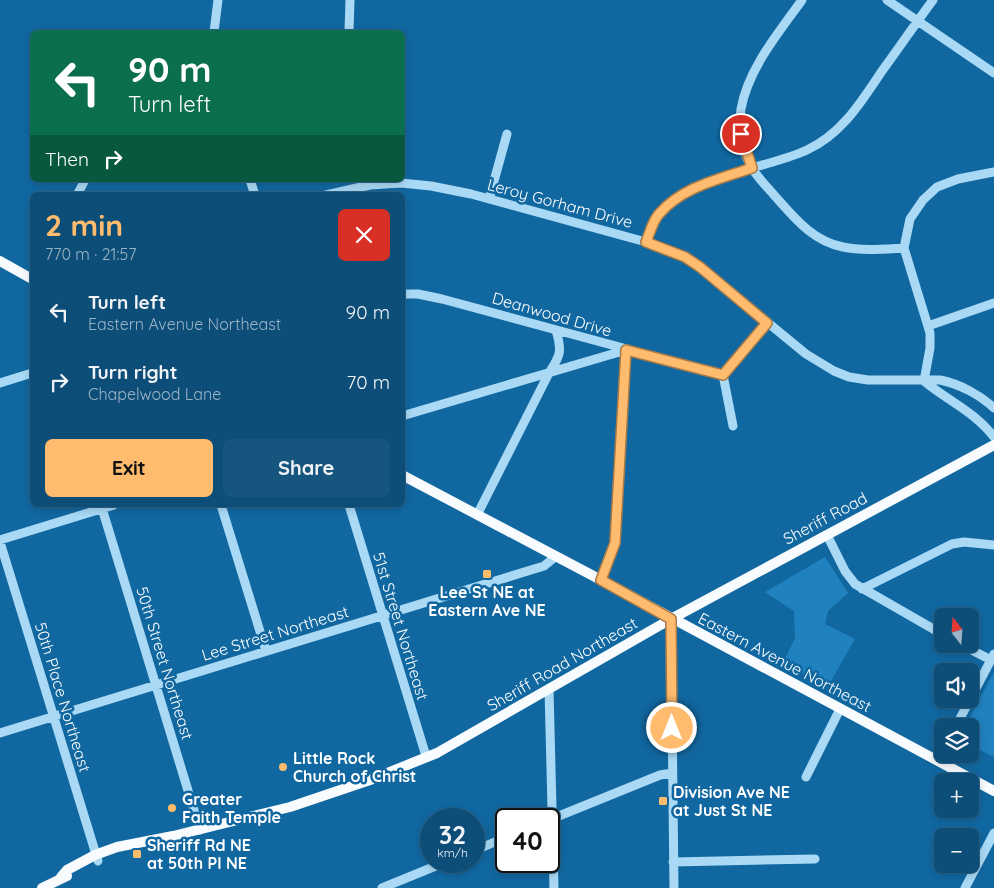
<!DOCTYPE html>
<meta charset="utf-8">
<style>
:root{--surface:#0d4e79;--page:#16557e;--text:#f1f3f6;--muted:#9ab4c6;--line:#2d658a;--accent:#ffbc6e}
body{margin:0;font-family:Quicksand,sans-serif;background:var(--page);color:var(--text);height:100vh;display:flex;flex-direction:column;font-size:19px;white-space:nowrap}
*{box-sizing:border-box;margin:0}
p{font-size:16px;color:var(--muted)}
.icon{flex:none;width:28px;height:28px;fill:none;stroke:currentColor;stroke-width:2;stroke-linecap:round;stroke-linejoin:round}
.map{position:relative;flex:1;overflow:hidden}
.panel{position:absolute;left:30px;top:192px;width:375px;height:315px;display:flex;flex-direction:column;background:var(--surface);border-radius:8px;box-shadow:0 2px 8px #0003,0 0 0 1px var(--line)}
.panel>*{flex:none}
.top-card{position:absolute;left:30px;top:30px;width:375px;height:152px;border-radius:8px;box-shadow:0 2px 8px #0003,0 0 0 1px var(--line);background:#0b6e4f;color:#fff;overflow:hidden}
.needle{width:32px;rotate:343deg}
.tools{position:absolute;left:934px;top:608px;display:grid;gap:10px}
.tools a{display:grid;place-items:center;width:45px;height:45px;border-radius:8px;background:var(--surface);box-shadow:0 2px 8px #0003,0 0 0 1px var(--line);font-size:25px}
.speed{position:absolute;left:420px;top:808px;display:flex;gap:10px;font-size:25px;font-weight:700;text-align:center}
.speed>*{display:grid;place-content:center;width:65px;height:65px;border-radius:50%;background:var(--surface);box-shadow:0 2px 8px #0003,0 0 0 1px var(--line);line-height:1}
.speed small{font-size:12px;font-weight:400}
.speed .limit{border:2px solid #111;border-radius:8px;background:#fff;color:#111}
.pin{position:absolute;display:grid;place-items:center;width:42px;height:42px;color:#fff;margin:-21px;border:2px solid #fff;border-radius:50%;box-shadow:0 1px 5px #0007}
.me{position:absolute;width:55px;margin:-28px;rotate:0deg;stroke-linejoin:round;filter:drop-shadow(0 0 4px #0008)}
.turn{display:flex;align-items:center;gap:18px;height:105px;padding:0 15px;font-size:22px}
.turn .icon{width:65px;height:65px;stroke-width:2.5}
.turn b{display:block;font-size:35px;line-height:42px}
.then{display:flex;align-items:center;height:48px;padding:0 15px;background:#0003;gap:10px;font-size:19px}
.round{display:grid;place-items:center;flex:none;width:52px;height:52px;border-radius:8px;background:var(--page)}
.headline{display:flex;align-items:center;justify-content:space-between;height:85px;padding:0 15px}
h1{font-size:30px;font-weight:700;line-height:38px;color:var(--accent)}
.cta{display:flex;gap:10px;margin-top:auto;padding:10px 15px}
.cta a{flex:1;height:58px;border-radius:8px;background:var(--accent);color:#111;font-size:20px;font-weight:700;line-height:58px;text-align:center}
.cta a+a{background:var(--page);color:var(--text)}
ul{padding:0;list-style:none}
li{display:flex;align-items:center;gap:15px;height:70px;padding:0 15px}
li div{flex:1}
li b{display:block;font-size:19px}
li em{font-style:normal}
.map>svg:first-child{display:block}
</style>
<div class="map">
<svg width="994" height="888" viewBox="0 0 994 888">
<rect width="100%" height="100%" fill="#1168a1"/>
<!-- green -->
<path fill="#1f82be" d="M825,557l23,36 -20,18 -3,13 30,15 -27,47 -45,-23 12,-25 -1,-27 -29,-19z
M994,672v85l-24,-12v-19h-5z"/>
<g fill="none" stroke-linecap="round" stroke-linejoin="round">
<!-- minor -->
<path stroke="#a9d9f5" stroke-width="9" d="M802,0c-23,32 -54,69 -61,109 -3,19 1,43 11,59 6,10 15,19 22,27 20,22 38,46 69,52 19,4 41,2 61,1
M887,0l107,73
M214,32l4,-32
M349,32l1,-32
M250,180l5,15
M77,195l8,-15
M326,195l44,-10 31,-2 30,3 40,8 175,48 32,12 22,13 106,87 28,17 15,6 19,3h72c20,4 40,15 54,28
M489,199l18,-65
M646,242c3,-9 6,-19 13,-27 34,-42 102,-44 148,-65 35,-16 54,-48 75,-79 17,-23 33,-47 51,-71
M402,294h16l24,5 281,76
M928,326l66,-23
M924,381l6,-33v-15l-26,-85 6,-29 13,-19 14,-13 21,-8 36,-7
M924,381c24,20 51,31 70,56
M0,383l32,-10
M402,416l224,-66 -11,193 -14,37
M733,426l-10,-51 44,-52
M101,505l99,325
M221,505l45,146
M349,505l77,251
M477,515l72,-142c12,-18 13,-22 7,-43
M827,535l18,36 10,13 87,50
M0,540l114,-35
M0,542l98,319
M862,589l90,-45 12,-2 30,3
M671,619l3,269
M960,644l31,16
M549,689l5,199
M956,726l38,-72
M0,733l544,-167 11,-9
M806,777l34,-68
M549,820l111,-45 12,-2
M474,851l32,-14
M673,862l142,-3
M382,888l66,-27
M965,888l29,-55"/>
<!-- major -->
<path stroke="#f8fcff" stroke-width="10" d="M0,261l32,18
M402,475l199,105 393,211
M61,877l6,-7 28,-15 22,-8 56,-11 117,-29 80,-27 67,-27 234,-134 323,-174
M42,888l25,-12"/>
</g>
<g fill="none" stroke-linecap="round" stroke-linejoin="round">
<defs>
<path id="route" d="M672,728l-1,-109 -70,-39 14,-37 11,-193 97,25 44,-52 -67,-56 -15,-10 -39,-15c4,-9 6,-20 13,-28 23,-27 60,-35 93,-46l-11,-34"/>
</defs>
<!-- route casing -->
<use href="#route" stroke="#a67a48" stroke-width="12"/>
<!-- route -->
<use href="#route" stroke="#ffbc6e" stroke-width="9"/>
</g>
<!-- markers -->
<g fill="#ffbc6e" stroke="#1168a1" stroke-width="2">
<rect x="482" y="569" width="10" height="10" rx="2.5"/>
<circle cx="283" cy="767" r="5"/>
<rect x="658" y="796" width="10" height="10" rx="2.5"/>
<circle cx="172" cy="808" r="5"/>
<rect x="132" y="849" width="10" height="10" rx="2.5"/>
</g>
<g text-anchor="middle" stroke-width="5" stroke-linejoin="round" paint-order="stroke">
<!-- street labels -->
<g font-size="16" fill="#fff" stroke="#1168a1">
<text transform="translate(560 203) rotate(15)" y="6">Leroy Gorham Drive</text>
<text transform="translate(552 314) rotate(16)" y="6">Deanwood Drive</text>
<text transform="translate(825 518) rotate(-28)" y="6">Sheriff Road</text>
<text transform="translate(401 626) rotate(73)" y="6">51st Street Northeast</text>
<text transform="translate(275 633) rotate(-17)" y="6">Lee Street Northeast</text>
<text transform="translate(785 662) rotate(28)" y="6">Eastern Avenue Northeast</text>
<text transform="translate(165 663) rotate(73)" y="6">50th Street Northeast</text>
<text transform="translate(562 664) rotate(-30)" y="6">Sheriff Road Northeast</text>
<text transform="translate(63 697) rotate(73)" y="6">50th Place Northeast</text>
</g>
<!-- poi labels -->
<g font-size="16" font-weight="bold" fill="#fff" stroke="#1168a1" text-anchor="start">
<text x="487" y="598" text-anchor="middle">Lee St NE at<tspan x="487" dy="18">Eastern Ave NE</tspan></text>
<text x="293" y="764">Little Rock<tspan x="293" dy="18">Church of Christ</tspan></text>
<text x="673" y="798">Division Ave NE<tspan x="673" dy="18">at Just St NE</tspan></text>
<text x="182" y="805">Greater<tspan x="182" dy="18">Faith Temple</tspan></text>
<text x="147" y="851">Sheriff Rd NE<tspan x="147" dy="18">at 50th Pl NE</tspan></text>
</g>
</g>
</svg>
<div class="tools">
<a><svg class="needle" viewBox="-14 -14 28 28"><path d="M0-13l5 13h-10z" fill="#e53935"/><path d="M0 13l5-13h-10z" fill="#9ab4c6"/></svg></a>
<a><svg class="icon" aria-label="sound" viewBox="0 0 24 24"><path d="M4 9h4l5-4v14l-5-4H4zM17 9q2 3 0 6"/></svg></a>
<a><svg class="icon" aria-label="layers" viewBox="0 0 24 24"><path d="M12 4l9 5-9 5-9-5zM3 14l9 5 9-5"/></svg></a>
<a>+</a>
<a>−</a>
</div>
<div class="speed"><div>32<small>km/h</small></div><div class="limit">40</div></div>
<div class="pin" style="left:741px;top:134px;background:#d93025"><svg class="icon" aria-label="arrive" viewBox="0 0 24 24"><path d="M6 21V4h12l-3 4 3 4H6"/></svg></div>
<svg class="me" style="left:672px;top:728px" viewBox="-20 -20 40 40"><circle r="17" fill="#ffbc6e" stroke="#fff" stroke-width="3"/><path d="M0-11L8 9 0 5-8 9z" fill="#fff"/></svg>
<div class="top-card">
<div class="turn"><svg class="icon" aria-label="left" viewBox="0 0 24 24"><path d="M17 20v-9H6M10 6l-5 5 5 5"/></svg><div><b>90 m</b>Turn left</div></div>
<div class="then">Then<svg class="icon" aria-label="right" viewBox="0 0 24 24"><path d="M7 20v-9h11M14 6l5 5-5 5"/></svg></div>
</div>
<section class="panel">
<div class="headline"><div><h1>2 min</h1><p>770 m · 21:57</p></div><a class="round" style="background:#d93025;color:#fff"><svg class="icon" aria-label="close" viewBox="0 0 24 24"><path d="M6 6l12 12M18 6L6 18"/></svg></a></div>
<ul>
<li><svg class="icon" aria-label="left" viewBox="0 0 24 24"><path d="M17 20v-9H6M10 6l-5 5 5 5"/></svg><div><b>Turn left</b><p>Eastern Avenue Northeast</p></div><em>90 m</em></li>
<li><svg class="icon" aria-label="right" viewBox="0 0 24 24"><path d="M7 20v-9h11M14 6l5 5-5 5"/></svg><div><b>Turn right</b><p>Chapelwood Lane</p></div><em>70 m</em></li>
</ul>
<div class="cta"><a>Exit</a><a>Share</a></div>
</section>
</div>
